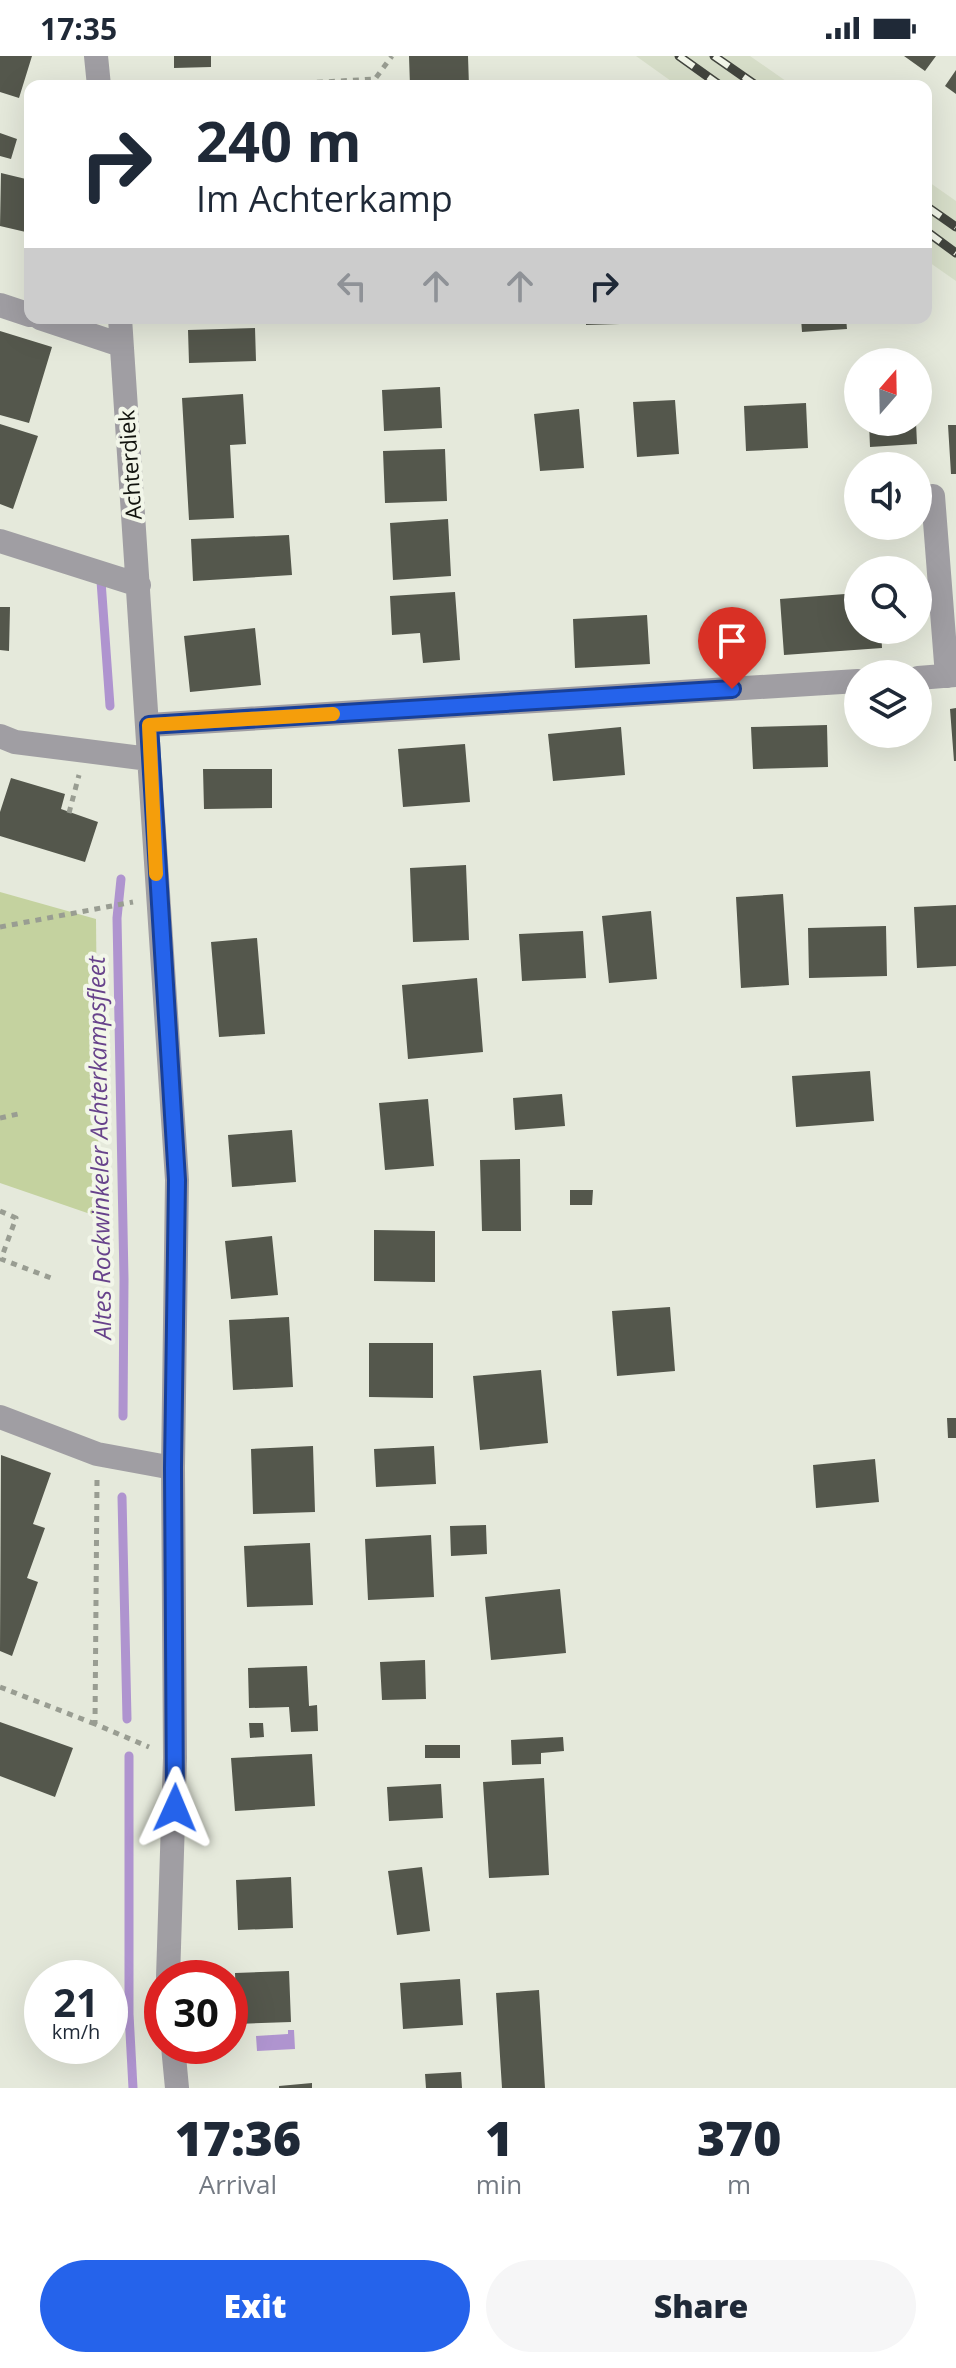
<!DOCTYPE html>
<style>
:root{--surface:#fff;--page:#f6f6f7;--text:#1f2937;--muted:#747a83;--accent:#2563eb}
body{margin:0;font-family:"Open Sans",sans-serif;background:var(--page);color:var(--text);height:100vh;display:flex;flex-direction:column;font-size:30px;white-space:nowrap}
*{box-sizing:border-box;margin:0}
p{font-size:26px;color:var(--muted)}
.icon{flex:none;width:44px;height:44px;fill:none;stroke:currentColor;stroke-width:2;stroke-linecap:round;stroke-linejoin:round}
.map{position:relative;height:2032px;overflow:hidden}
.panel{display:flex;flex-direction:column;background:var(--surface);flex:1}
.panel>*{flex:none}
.banner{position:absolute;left:24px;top:24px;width:908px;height:244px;border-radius:16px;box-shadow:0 8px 32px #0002;background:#fff;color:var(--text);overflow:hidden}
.needle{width:52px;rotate:20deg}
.tools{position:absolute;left:844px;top:292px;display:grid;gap:16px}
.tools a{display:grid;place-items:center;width:88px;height:88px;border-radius:50%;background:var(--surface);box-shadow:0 8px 32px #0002;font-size:40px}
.speed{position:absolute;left:24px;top:1904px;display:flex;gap:16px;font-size:40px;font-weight:700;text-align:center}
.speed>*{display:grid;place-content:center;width:104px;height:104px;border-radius:50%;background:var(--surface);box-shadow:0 8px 32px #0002;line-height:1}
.speed small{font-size:20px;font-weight:400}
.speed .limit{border:12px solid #d22;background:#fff;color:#111}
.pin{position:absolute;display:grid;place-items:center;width:68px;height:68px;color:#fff;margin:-82px -34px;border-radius:50% 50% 50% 0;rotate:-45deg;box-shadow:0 0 8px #0007}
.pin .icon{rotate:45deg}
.me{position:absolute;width:88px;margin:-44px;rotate:1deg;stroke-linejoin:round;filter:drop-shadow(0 0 6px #0008)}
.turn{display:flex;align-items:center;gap:28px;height:168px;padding:0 40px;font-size:36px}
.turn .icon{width:104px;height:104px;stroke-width:2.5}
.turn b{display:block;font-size:56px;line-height:68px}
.lanes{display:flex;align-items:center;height:76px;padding:0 40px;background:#0003;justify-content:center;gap:40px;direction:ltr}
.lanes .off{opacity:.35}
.eta{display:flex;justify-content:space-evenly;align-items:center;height:136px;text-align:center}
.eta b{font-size:48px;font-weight:800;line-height:56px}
.button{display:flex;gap:16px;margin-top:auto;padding:16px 40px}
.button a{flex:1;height:92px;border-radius:48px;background:var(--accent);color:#fff;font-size:32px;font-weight:800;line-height:92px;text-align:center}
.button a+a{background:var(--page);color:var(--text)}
.status{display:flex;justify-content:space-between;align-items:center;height:56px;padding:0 40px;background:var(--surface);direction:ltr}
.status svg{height:22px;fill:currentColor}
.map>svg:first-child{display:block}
</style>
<div class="status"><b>17:35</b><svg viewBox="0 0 49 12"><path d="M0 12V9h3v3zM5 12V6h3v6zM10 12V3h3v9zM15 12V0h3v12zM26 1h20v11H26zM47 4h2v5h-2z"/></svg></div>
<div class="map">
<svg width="956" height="2032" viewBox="0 0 956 2032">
<rect width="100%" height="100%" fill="#e5e9db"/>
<!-- built -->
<path fill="#d7dec9" d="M636,0h114l43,30h-115z
M926,124l30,21v80l-30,-21z"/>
<!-- green -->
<path fill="#c4d29f" d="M0,836l96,27 3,298 -99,-34z"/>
<!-- water -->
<path fill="#af94cf" d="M288,1974h6l1,19 -38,2 -1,-15 32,-2z"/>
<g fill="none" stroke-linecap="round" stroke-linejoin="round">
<!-- stream -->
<path stroke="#af94cf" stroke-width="9" d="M101,525l9,125
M121,823l-4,39 7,361 -1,137
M122,1441l5,222
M129,1700v258l4,74"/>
</g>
<!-- building -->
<path fill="#54574c" d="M0,0h32l-13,42 -19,-6z
M174,0h37v11l-37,1z
M409,0h59l1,30h-59z
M904,0h32l-11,15z
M956,14v24l-11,-8z
M0,77l17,6 -6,20 -11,-3z
M1,117l29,7v53l-30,-7z
M586,262h66l1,5 -67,2z
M801,262h45l1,11 -45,3z
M255,272l1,33 -67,2 -1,-33z
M0,275l52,16 -23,76 -29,-8z
M440,331l2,41 -58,3 -2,-41z
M243,338l3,50 -16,1 4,73 -45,2 -7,-122z
M675,344l4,54 -42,3 -4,-55z
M806,347l2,45 -62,3 -2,-45z
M579,353l5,59 -44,3 -6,-57z
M869,366h47l1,22 -47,3z
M0,368l38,12 -25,73 -13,-5z
M948,369h8v49h-5z
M445,393l2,52 -62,2 -2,-52z
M448,463l3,57 -58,4 -3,-57z
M289,479l3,40 -99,6 -2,-42z
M455,536l5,68 -37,3 -3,-30 -28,2 -2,-39z
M858,537v37h23l1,18 -98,7 -4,-56z
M0,551h10l-1,44 -9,-1z
M647,559l3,49 -75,4 -2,-49z
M255,572l6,57 -71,7 -6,-56z
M956,652v53h-2l-4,-52z
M827,669l1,42 -75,2 -2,-42z
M621,671l4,48 -72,6 -5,-47z
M465,688l5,58 -67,5 -5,-58z
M203,713h69v39l-68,1z
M11,722l54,16 -4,15 37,13 -13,40 -85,-26v-24z
M466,809l3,75 -56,2 -3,-74z
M783,838l6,91 -48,3 -5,-91z
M956,849v61l-39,2 -3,-61z
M651,855l6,68 -48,4 -7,-67z
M886,870l1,50 -78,2 -1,-50z
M583,875l3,47 -64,3 -3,-47z
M257,882l8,96 -46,3 -8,-95z
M477,922l6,74 -75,7 -6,-74z
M870,1015l4,50 -78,6 -4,-51z
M562,1038l3,32 -50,4 -2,-32z
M428,1043l6,67 -49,4 -6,-67z
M292,1074l4,52 -64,5 -4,-52z
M520,1103l1,72h-39l-2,-71z
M570,1134h23l-1,15h-22z
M374,1174l61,1v51l-61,-1z
M272,1180l6,59 -47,4 -6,-58z
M670,1251l5,64 -58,5 -5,-65z
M289,1261l4,70 -60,3 -4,-70z
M369,1287h64v55l-64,-1z
M541,1314l7,73 -68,7 -7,-74z
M947,1362h9v20h-8z
M313,1390l2,66 -62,2 -2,-65z
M434,1390l2,38 -60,3 -2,-38z
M1,1399l50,18 -18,51 12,4 -18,50 11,4 -26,74 -12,-5z
M875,1403l4,43 -63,6 -3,-43z
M486,1469l1,29 -36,2 -1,-30z
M431,1479l3,62 -66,3 -3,-61z
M310,1487l3,62 -66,2 -3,-61z
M560,1533l6,64 -75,7 -6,-63z
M425,1604l1,39 -44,1 -2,-38z
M307,1610l2,40 8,-1 1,26 -27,1 -2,-25 -40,1 -1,-40z
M0,1666l73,26 -18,49 -55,-21z
M249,1667h14l1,14 -14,1z
M563,1681l1,14 -23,2v11l-29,1 -1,-25z
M425,1689h35v13h-35z
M312,1698l3,52 -80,5 -4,-53z
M544,1722l5,97 -60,3 -6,-96z
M441,1728l2,34 -54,3 -2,-34z
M422,1811l8,64 -33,4 -9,-64z
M291,1821l2,51 -55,2 -2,-50z
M289,1915l2,51 -54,2 -2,-51z
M460,1923l3,46 -60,4 -3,-46z
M539,1934l6,98h-43l-6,-95z
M461,2016l1,16h-36l-1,-14z
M312,2027v5h-33v-2z"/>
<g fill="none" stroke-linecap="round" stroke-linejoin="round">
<!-- path -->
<path stroke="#999d92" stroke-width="5" stroke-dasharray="6 6" stroke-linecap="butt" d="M305,27l70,-4 17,-23
M69,757l10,-38
M0,871l133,-25
M0,1062l18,-4
M0,1155l16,7 -15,41 50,19
M97,1424l-2,244 54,23
M0,1631l95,37"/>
<!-- minor -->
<path stroke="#a09ea3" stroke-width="24" d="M96,0l3,30
M0,249l30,10
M40,262l81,27
M120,262l57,862 -4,288 2,290 -7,220
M933,440l14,180
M0,485l139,44
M918,622l38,-3
M149,669l709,-44
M0,680l15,6 134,17
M0,1361l97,37 76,14
M173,1990l4,42"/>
<defs>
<path id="rail" d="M679,0l42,30
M714,0l43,30
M926,150l30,21
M926,175l30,22"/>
</defs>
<!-- rail casing -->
<use href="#rail" stroke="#42453e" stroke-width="9"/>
<!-- rail -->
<use href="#rail" stroke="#f2f6e9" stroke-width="6" stroke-dasharray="18" stroke-linecap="butt"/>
</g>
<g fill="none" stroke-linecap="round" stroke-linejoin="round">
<defs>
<path id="route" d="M175,1752l-2,-340 4,-288 -28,-455 583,-36"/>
</defs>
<!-- route casing -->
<use href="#route" stroke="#184099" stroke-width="20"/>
<!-- route -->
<use href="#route" stroke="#2563eb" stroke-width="14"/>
<!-- slow -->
<path stroke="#f59e0b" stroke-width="14" d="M156,818l-7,-149 184,-11"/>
</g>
<g text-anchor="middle" stroke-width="8" stroke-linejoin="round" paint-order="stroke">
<!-- street labels -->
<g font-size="22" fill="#11130e" stroke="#f2f6e9">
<text transform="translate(130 409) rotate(-94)" y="8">Achterdiek</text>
</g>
<!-- water labels -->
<g font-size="24" font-style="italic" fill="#67428b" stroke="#f2f6e9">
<text transform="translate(100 1092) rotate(-91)" y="8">Altes Rockwinkeler Achterkampsfleet</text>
</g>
</g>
</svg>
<div class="tools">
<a><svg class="needle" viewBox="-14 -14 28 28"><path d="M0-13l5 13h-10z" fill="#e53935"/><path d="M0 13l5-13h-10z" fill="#747a83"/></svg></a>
<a><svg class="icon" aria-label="sound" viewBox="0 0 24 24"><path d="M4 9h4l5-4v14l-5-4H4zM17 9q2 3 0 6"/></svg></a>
<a><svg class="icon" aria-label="search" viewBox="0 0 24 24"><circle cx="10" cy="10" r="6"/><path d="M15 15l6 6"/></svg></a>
<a><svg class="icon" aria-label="layers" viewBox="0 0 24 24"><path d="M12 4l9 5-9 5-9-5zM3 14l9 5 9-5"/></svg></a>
</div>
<div class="speed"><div>21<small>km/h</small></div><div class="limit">30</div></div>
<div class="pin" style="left:732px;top:633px;background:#d93025"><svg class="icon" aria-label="arrive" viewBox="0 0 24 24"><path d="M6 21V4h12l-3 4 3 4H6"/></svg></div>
<svg class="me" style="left:175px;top:1752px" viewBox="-20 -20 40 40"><path d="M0-17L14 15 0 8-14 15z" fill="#2563eb" stroke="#fff" stroke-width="4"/></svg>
<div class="banner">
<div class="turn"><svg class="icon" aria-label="right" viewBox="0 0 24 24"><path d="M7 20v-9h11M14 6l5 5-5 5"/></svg><div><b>240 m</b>Im Achterkamp</div></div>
<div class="lanes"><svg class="icon off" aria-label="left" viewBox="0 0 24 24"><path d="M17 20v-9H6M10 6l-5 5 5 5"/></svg><svg class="icon off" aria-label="ahead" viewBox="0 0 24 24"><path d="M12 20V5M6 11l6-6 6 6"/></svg><svg class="icon off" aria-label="ahead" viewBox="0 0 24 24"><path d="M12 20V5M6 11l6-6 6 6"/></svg><svg class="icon" aria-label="right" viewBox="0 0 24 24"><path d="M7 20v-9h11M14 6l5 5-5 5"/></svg></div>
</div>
</div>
<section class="panel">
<div class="eta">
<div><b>17:36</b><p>Arrival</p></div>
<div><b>1</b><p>min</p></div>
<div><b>370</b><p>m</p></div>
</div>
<div class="button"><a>Exit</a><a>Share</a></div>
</section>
